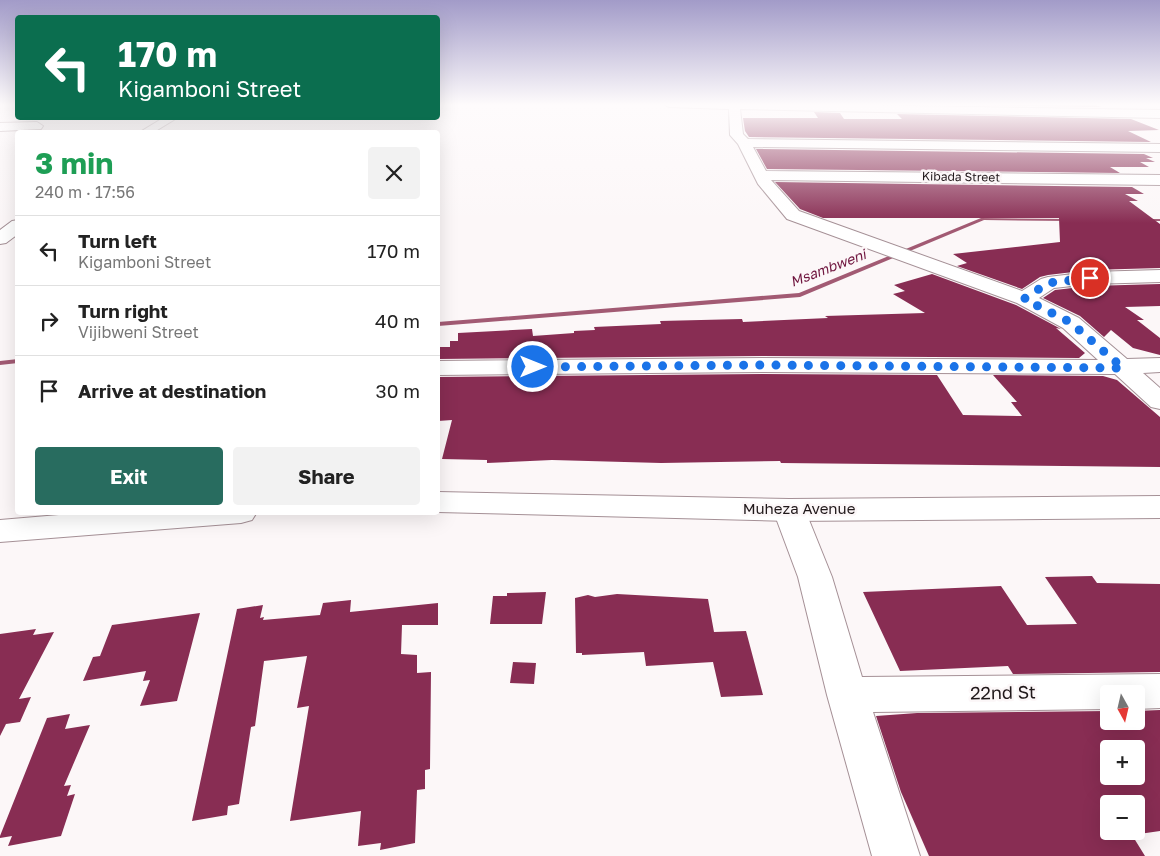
<!DOCTYPE html>
<meta charset="utf-8">
<style>
:root{--surface:#fff;--page:#f2f2f2;--text:#222;--muted:#767676;--line:#e0e0e0;--accent:#286c5f}
body{margin:0;font-family:"Golos Text",sans-serif;background:var(--page);color:var(--text);height:100vh;display:flex;flex-direction:column;font-size:19px;white-space:nowrap}
*{box-sizing:border-box;margin:0}
p{font-size:16px;color:var(--muted)}
.icon{flex:none;width:28px;height:28px;fill:none;stroke:currentColor;stroke-width:2;stroke-linecap:round;stroke-linejoin:round}
.map{position:relative;flex:1;overflow:hidden}
.drawer{position:absolute;left:15px;top:130px;width:425px;height:385px;display:flex;flex-direction:column;background:var(--surface);border-radius:5px;box-shadow:0 5px 20px #0002}
.drawer>*{flex:none}
.guide{position:absolute;left:15px;top:15px;width:425px;height:105px;border-radius:5px;box-shadow:0 5px 20px #0002;background:#0b6e4f;color:#fff;overflow:hidden}
.needle{width:32px;rotate:172deg}
.buttons{position:absolute;left:1100px;top:685px;display:grid;gap:10px}
.buttons a{display:grid;place-items:center;width:45px;height:45px;border-radius:5px;background:var(--surface);box-shadow:0 5px 20px #0002;font-size:25px}
.pin{position:absolute;display:grid;place-items:center;width:42px;height:42px;color:#fff;margin:-21px;border:2px solid #fff;border-radius:50%;box-shadow:0 1px 5px #0007}
.me{position:absolute;width:55px;margin:-28px;rotate:90deg;stroke-linejoin:round;filter:drop-shadow(0 0 4px #0008)}
.turn{display:flex;align-items:center;gap:18px;height:105px;padding:0 20px;font-size:22px}
.turn .icon{width:65px;height:65px;stroke-width:2.5}
.turn b{display:block;font-size:35px;line-height:42px}
.round{display:grid;place-items:center;flex:none;width:52px;height:52px;border-radius:5px;background:var(--page)}
.overview{display:flex;align-items:center;justify-content:space-between;height:85px;padding:0 20px}
h1{font-size:30px;font-weight:700;line-height:38px;color:#1e9e55}
.primary-button{display:flex;gap:10px;margin-top:auto;padding:10px 20px}
.primary-button a{flex:1;height:58px;border-radius:5px;background:var(--accent);color:#fff;font-size:20px;font-weight:700;line-height:58px;text-align:center}
.primary-button a+a{background:var(--page);color:var(--text)}
ul{padding:0;list-style:none}
li{display:flex;align-items:center;gap:15px;height:70px;padding:0 20px;border-top:1px solid var(--line)}
li div{flex:1}
li b{display:block;font-size:19px}
li em{font-style:normal}
.map>svg:first-child{display:block}
</style>
<div class="map">
<svg width="1160" height="856" viewBox="0 0 1160 856">
<rect width="100%" height="100%" fill="#fcf7f8"/>
<g fill="none" stroke-linecap="round" stroke-linejoin="round">
<!-- stream -->
<path fill="#a25a73" fill-rule="evenodd" d="M981,218l87,1 2,1 -2,1 -84,-1 -184,77 -362,29v-4l361,-29z
M1143,219h17v2h-17z
M18,359v4l-18,2v-4z"/>
</g>
<!-- building -->
<path fill="#882d53" fill-rule="evenodd" d="M887,104h205l9,3z
M814,112l26,1 4,6h58l-5,-5 234,5 28,11 -31,1 23,11 -402,-5 -4,-6 -2,-13h75z
M756,149l388,5 9,4h-7l9,4h-15l9,5h-39l10,6 -353,-4z
M775,182l357,5 12,7h-19l13,7h-9l31,23v44l-70,2 -42,5 -8,2 -18,12 -65,-23 10,-3 -14,-9 107,-12 -1,-24h-236l-23,-9z
M932,274l84,31 45,24 -5,-1 29,25 -6,5 -317,-2 -324,3v-12h12v-6h8v-8l74,-4 1,7 41,-3v-2l21,-1 -1,-3 67,-3 -1,-3 82,-2 1,3 85,-4 -3,-2 100,-3 -32,-19 12,-3 -11,-6z
M1160,284v22l-35,1 19,13h-7l23,18v17l-27,-7 -22,-18 -7,7 -24,-21 -37,-18 12,-8 35,-4z
M762,374l175,1 26,40 59,1 -11,-14h6l-24,-27 110,1 14,4 43,37v50l-379,-4 -1,-2 -119,2 -109,-3 -65,3v-3l-45,-1 10,-39 -14,1v-44z
M1092,576l5,7 63,1v88l-147,2 -5,-8 -108,5 -37,-79 138,-6 26,39 50,-1 -32,-47z
M546,592l-4,32h-52l3,-28h14v-3z
M617,594l91,5 6,33 32,-1 17,64 -42,2 -8,-35 -67,4 -2,-14 -62,3v-2h-6l-1,-55 13,-3 7,2z
M351,600l-1,12 88,-9v22h-36l-1,29 16,1v18l14,-1 -1,97 -5,1v19l-8,1 -2,53 -35,7 1,-7 -23,3 3,-35 -71,10 19,-115 -12,2 10,-52 -43,5 -9,65 -4,1 -12,77 -11,2 -1,9 -35,6 45,-212 26,-4 -3,13 4,-1 -1,3 57,-5 3,-12z
M200,613l-23,88 -37,5 10,-26 -7,1 3,-10 -63,10 10,-24 7,-1 12,-31z
M36,629l-3,6 21,-3 -35,67 12,-2 -11,25 -14,2 -6,12v-102z
M513,662l23,1 -2,21 -24,-1z
M1160,710v121l-28,4 13,21h-216l-28,-64 -25,-76 41,-3 192,-2v10h27v-10zM1109,749h27v27h-27zM1109,804h27v27h-27z
M70,714l-5,15 25,-4 -26,61 7,-1 -4,11 8,-2 -14,42 -53,10 4,-10 -12,2v-2l47,-118z"/>
<g fill="none" stroke-linecap="round" stroke-linejoin="round">
<defs>
<path id="minor" d="M663,104h124l373,6v8l-420,-9 3,25 5,5 412,5v8l-407,-5 13,24 394,4v10l-389,-5 28,31 223,80 19,-12 7,-2 42,-5 70,-2v12l-70,2 -36,4 -15,10 40,20 48,41 33,-1v14l-17,1 17,15v21l-9,-2 -36,-33 -353,-2 -324,3v-14l324,-3 336,2 -35,-32 -46,-25 -230,-84 -29,-35 -20,-40 -8,-9 -1,-26 -60,-2z
M163,118h14l-23,14h-14z
M37,122l6,4 -2,3 -41,2v-8z
M18,220v14l-12,9 -6,1v-14l12,-9z
M789,499l11,3 5,8 27,67 30,100 298,-3v34l-24,1v-15h-27v15l-236,3 47,144h-48l-45,-161 -29,-118 -25,-67 5,-8z"/>
<path id="tertiary" d="M438,492l351,7 371,-3v22l-371,3 -351,-9z
M94,512h163l-5,8 -11,3 -241,19v-22z"/>
</defs>
<!-- minor casing -->
<use href="#minor" stroke="#a59096" stroke-width="2"/>
<!-- tertiary casing -->
<use href="#tertiary" stroke="#a59096" stroke-width="2"/>
<!-- minor -->
<use href="#minor" fill="#fff" fill-rule="evenodd"/>
<!-- tertiary -->
<use href="#tertiary" fill="#fff" fill-rule="evenodd"/>
</g>
<!-- sky -->
<linearGradient id="sky" x2="0" y2="1"><stop stop-color="#a29bc8"/><stop offset="0.47" stop-color="#fefbfc"/><stop offset="1" stop-color="#fefbfc" stop-opacity="0"/></linearGradient>
<rect width="1160" height="223" fill="url(#sky)"/>
<g fill="none" stroke-linecap="round" stroke-linejoin="round">
<!-- route -->
<path stroke="#1a73e8" stroke-width="9" stroke-dasharray="0 16.2" d="M533,367l229,-2 361,3 -53,-46 -46,-23 24,-16 42,-5"/>
</g>
<g text-anchor="middle" stroke-width="5" stroke-linejoin="round" paint-order="stroke">
<!-- far-street labels -->
<g font-size="12" fill="#20181a" stroke="#fcf7f8">
<text transform="translate(961 177) rotate(1)" y="4">Kibada Street</text>
</g>
<!-- far-water labels -->
<g font-size="14" font-style="italic" fill="#6f153e" stroke="#fcf7f8">
<text transform="translate(828 268) rotate(-21)" y="5">Msambweni</text>
</g>
<!-- street labels -->
<g font-size="15" fill="#20181a" stroke="#fcf7f8">
<text x="799" y="514">Muheza Avenue</text>
</g>
<!-- near-street labels -->
<g font-size="18" fill="#20181a" stroke="#fcf7f8">
<text transform="translate(1003 693) rotate(-1)" y="6">22nd St</text>
</g>
</g>
</svg>
<div class="buttons">
<a><svg class="needle" viewBox="-14 -14 28 28"><path d="M0-13l5 13h-10z" fill="#e53935"/><path d="M0 13l5-13h-10z" fill="#767676"/></svg></a>
<a>+</a>
<a>−</a>
</div>
<div class="pin" style="left:1090px;top:278px;background:#d93025"><svg class="icon" aria-label="arrive" viewBox="0 0 24 24"><path d="M6 21V4h12l-3 4 3 4H6"/></svg></div>
<svg class="me" style="left:533px;top:367px" viewBox="-20 -20 40 40"><circle r="17" fill="#1a73e8" stroke="#fff" stroke-width="3"/><path d="M0-11L8 9 0 5-8 9z" fill="#fff"/></svg>
<div class="guide">
<div class="turn"><svg class="icon" aria-label="left" viewBox="0 0 24 24"><path d="M17 20v-9H6M10 6l-5 5 5 5"/></svg><div><b>170 m</b>Kigamboni Street</div></div>
</div>
<section class="drawer">
<div class="overview"><div><h1>3 min</h1><p>240 m · 17:56</p></div><a class="round"><svg class="icon" aria-label="close" viewBox="0 0 24 24"><path d="M6 6l12 12M18 6L6 18"/></svg></a></div>
<ul>
<li><svg class="icon" aria-label="left" viewBox="0 0 24 24"><path d="M17 20v-9H6M10 6l-5 5 5 5"/></svg><div><b>Turn left</b><p>Kigamboni Street</p></div><em>170 m</em></li>
<li><svg class="icon" aria-label="right" viewBox="0 0 24 24"><path d="M7 20v-9h11M14 6l5 5-5 5"/></svg><div><b>Turn right</b><p>Vijibweni Street</p></div><em>40 m</em></li>
<li><svg class="icon" aria-label="arrive" viewBox="0 0 24 24"><path d="M6 21V4h12l-3 4 3 4H6"/></svg><div><b>Arrive at destination</b></div><em>30 m</em></li>
</ul>
<div class="primary-button"><a>Exit</a><a>Share</a></div>
</section>
</div>
